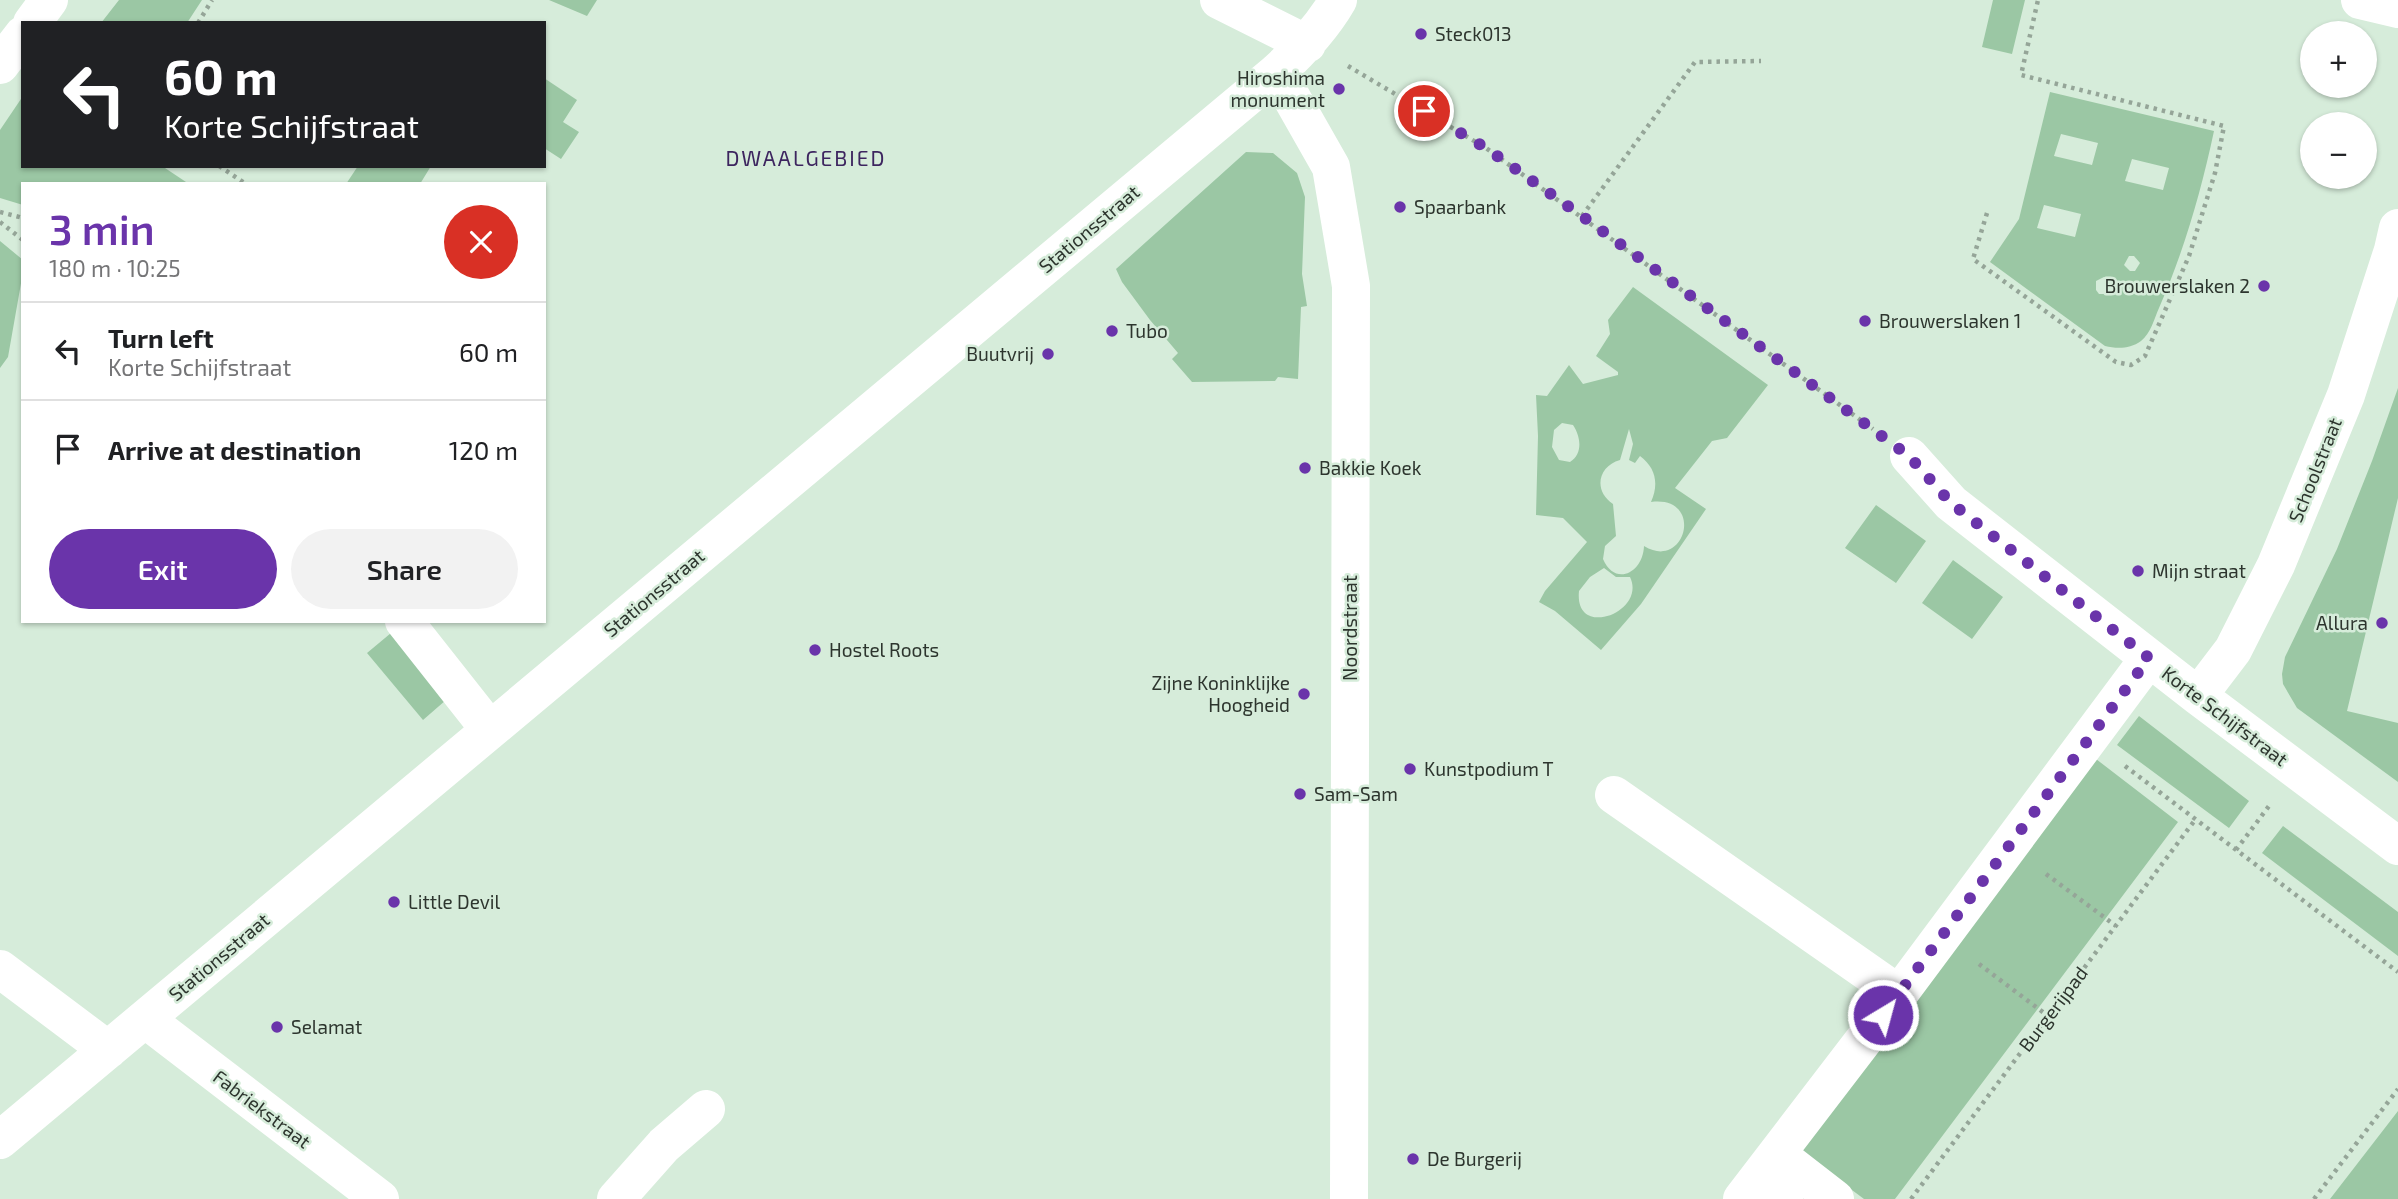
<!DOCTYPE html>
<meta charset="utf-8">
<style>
:root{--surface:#fff;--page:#f2f2f2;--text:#202124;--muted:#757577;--line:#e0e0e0;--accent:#6a34aa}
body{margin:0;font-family:"Exo 2",sans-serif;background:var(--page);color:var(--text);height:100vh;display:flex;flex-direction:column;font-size:26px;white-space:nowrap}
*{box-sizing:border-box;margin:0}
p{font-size:23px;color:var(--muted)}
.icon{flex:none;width:38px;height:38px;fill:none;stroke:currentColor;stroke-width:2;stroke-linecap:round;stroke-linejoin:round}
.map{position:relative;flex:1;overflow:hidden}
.details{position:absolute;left:21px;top:182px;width:525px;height:441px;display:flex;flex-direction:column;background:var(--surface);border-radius:0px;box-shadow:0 2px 5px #0004}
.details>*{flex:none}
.hud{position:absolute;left:21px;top:21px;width:525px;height:147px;border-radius:0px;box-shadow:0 2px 5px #0004;background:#202124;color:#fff;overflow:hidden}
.fabs{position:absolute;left:2300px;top:21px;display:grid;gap:14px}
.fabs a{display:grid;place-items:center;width:77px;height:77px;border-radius:50%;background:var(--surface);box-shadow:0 2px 5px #0004;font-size:35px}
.pin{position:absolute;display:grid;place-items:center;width:60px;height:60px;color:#fff;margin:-30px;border:4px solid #fff;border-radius:50%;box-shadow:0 2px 7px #0007}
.me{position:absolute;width:77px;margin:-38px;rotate:37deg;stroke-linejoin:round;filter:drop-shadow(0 0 5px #0008)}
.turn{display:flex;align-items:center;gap:24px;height:147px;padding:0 28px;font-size:32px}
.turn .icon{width:91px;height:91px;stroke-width:2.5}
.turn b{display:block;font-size:49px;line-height:60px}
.round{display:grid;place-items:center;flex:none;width:74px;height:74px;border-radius:37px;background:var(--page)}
.headline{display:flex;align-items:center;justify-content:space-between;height:119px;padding:0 28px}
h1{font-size:42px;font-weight:600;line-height:52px;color:var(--accent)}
.primary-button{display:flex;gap:14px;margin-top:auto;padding:14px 28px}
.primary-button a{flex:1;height:80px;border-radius:42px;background:var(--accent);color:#fff;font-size:28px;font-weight:600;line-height:80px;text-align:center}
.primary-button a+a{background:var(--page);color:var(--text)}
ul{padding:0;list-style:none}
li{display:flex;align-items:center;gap:21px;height:98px;padding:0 28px;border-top:2px solid var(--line)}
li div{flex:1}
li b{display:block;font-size:26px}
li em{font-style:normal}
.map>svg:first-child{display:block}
</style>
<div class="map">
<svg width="2398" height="1199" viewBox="0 0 2398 1199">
<rect width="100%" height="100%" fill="#d6ecda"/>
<!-- green -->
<path fill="#9bc7a4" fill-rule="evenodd" d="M119,0h83l-15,23h-86z
M549,0h48l-10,16z
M1993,0h32l-13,54 -30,-7z
M544,78l33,22 -14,22 16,10 -18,27 -17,-11z
M2050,92l164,39c-13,61 -30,120 -55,177 -5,11 -8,25 -18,33 -11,8 -24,8 -36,5l-115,-84 29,-43zM2061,134l37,9 -6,22 -38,-9zM2132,159l37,9 -6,22 -38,-9zM2044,205l37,9 -6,23 -38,-9zM2129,256h5l6,7 -5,8h-5l-6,-6zM2104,277l8,5 1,4 -4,8h-10l-3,-4v-9z
M23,96v70h139l27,18h-166v21l-23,-7v-68z
M1246,152l27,1 24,20 8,24 -3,77 5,32 -6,1 -3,72 -20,-2 -3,4 -83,1 -20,-23 6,-6 -28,-33 -28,-38 -6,-13z
M358,166h73l-11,18h-74z
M0,241l23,19v12l-15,85 -8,11z
M1633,287l135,98 -41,53 -15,3 -37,47 31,21 -65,95 -40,46 -46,-39 -16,-9 6,-11 42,-49 -24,-24 -27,-3 2,-79 -2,-41 11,1 22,-31 14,19 35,-9v-3l-22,-16 14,-22 -2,-14zM1562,423l11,2c8,12 10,29 -3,37l-11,-2 -7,-13 2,-17zM1629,429l4,15 -4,16 6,3 5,-7c16,12 19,28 11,46 54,-7 35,70 -7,44 -1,27 -29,41 -41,13l2,-13 11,-10 -3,-32c-20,-13 -15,-38 7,-44zM1604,568l12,9h14c17,35 -56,63 -51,14l11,-14z
M2398,388v110l-51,213 51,12v59l-101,-74 -14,-24 -1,-10 3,-17 52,-108 35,-88z
M1876,505l50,36 -30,42 -51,-35z
M1953,560l50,37 -31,42 -50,-36z
M391,633l55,67 -23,20 -56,-67z
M2139,716l110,85 -20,27 -112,-83z
M2096,759l82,63 -283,377h-31l-68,-51z
M2283,826l115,86v44l-136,-103z
M2398,1111v88h-68z"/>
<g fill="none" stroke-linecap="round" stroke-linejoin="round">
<!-- path -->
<path stroke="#95a598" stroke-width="4.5" stroke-dasharray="3.5 5" stroke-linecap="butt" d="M198,23l14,-23
M1348,66l138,82 387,281
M219,166l27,18
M0,212l23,6
M1987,213l-14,46 143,103 15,3 14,-9 44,-100 26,-83 9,-47 -203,-51 17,-75
M1582,216l113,-154 66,-1
M0,222l23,18
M2125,766l273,206
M2236,850l33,-44
M2046,874l70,52
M1979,964l69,52
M1911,1199l284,-379
M2314,1199l84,-110"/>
<!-- minor -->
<path stroke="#fff" stroke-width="38" d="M1219,0l88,44
M2360,0l38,9
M32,23l17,-23
M0,65l23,-30
M1277,72l54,95 20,119 -2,913
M1909,456l42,47 247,193 200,150
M404,621l86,109
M2198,696l35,-46 43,-85 70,-170 47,-145 5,-22
M1614,795l285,199
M0,969l108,81
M145,1019l235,180
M0,1140l1277,-1068c24,-22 45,-44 61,-72
M1777,1154l58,45
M1777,1154l7,45
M616,1199l48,-54 42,-36
M1742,1199l157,-205 250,-336"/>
</g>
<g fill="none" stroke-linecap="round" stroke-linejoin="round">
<!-- route -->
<path stroke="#6a34aa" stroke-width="12" stroke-dasharray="0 21.6" d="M1424,111l62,37 96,68 327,240 42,47 198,155 -266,357"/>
</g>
<!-- markers -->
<g fill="#6a34aa" stroke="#d6ecda" stroke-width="2.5">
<circle cx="1421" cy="34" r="7"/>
<circle cx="1339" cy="89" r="7"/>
<circle cx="1400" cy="207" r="7"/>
<circle cx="2264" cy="286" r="7"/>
<circle cx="1865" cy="321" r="7"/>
<circle cx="1112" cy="331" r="7"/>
<circle cx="1048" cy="354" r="7"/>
<circle cx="1305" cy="468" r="7"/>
<circle cx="2138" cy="571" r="7"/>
<circle cx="2382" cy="623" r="7"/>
<circle cx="815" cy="650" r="7"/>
<circle cx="1304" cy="694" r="7"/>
<circle cx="1410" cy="769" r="7"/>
<circle cx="1300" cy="794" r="7"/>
<circle cx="394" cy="902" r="7"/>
<circle cx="277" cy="1027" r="7"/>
<circle cx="1413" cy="1159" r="7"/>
</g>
<g text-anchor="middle" stroke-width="5" stroke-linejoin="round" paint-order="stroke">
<!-- poi labels -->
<g font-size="19" fill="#2d352e" stroke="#d6ecda" text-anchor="start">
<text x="1435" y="41">Steck013</text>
<text x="1325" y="85" text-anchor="end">Hiroshima<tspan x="1325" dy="22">monument</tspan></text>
<text x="1414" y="214">Spaarbank</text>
<text x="2250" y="293" text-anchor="end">Brouwerslaken 2</text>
<text x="1879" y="328">Brouwerslaken 1</text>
<text x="1126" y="338">Tubo</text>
<text x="1034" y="361" text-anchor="end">Buutvrij</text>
<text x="1319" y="475">Bakkie Koek</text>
<text x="2152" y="578">Mijn straat</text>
<text x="2368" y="630" text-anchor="end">Allura</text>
<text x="829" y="657">Hostel Roots</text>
<text x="1290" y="690" text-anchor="end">Zijne Koninklijke<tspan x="1290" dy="22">Hoogheid</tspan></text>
<text x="1424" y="776">Kunstpodium T</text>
<text x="1314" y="801">Sam-Sam</text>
<text x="408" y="909">Little Devil</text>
<text x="291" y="1034">Selamat</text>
<text x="1427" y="1166">De Burgerij</text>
</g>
<!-- street labels -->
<g font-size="19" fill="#2d352e" stroke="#d6ecda">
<text transform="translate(1089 229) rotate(-40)" y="7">Stationsstraat</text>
<text transform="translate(2315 470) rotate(-68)" y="7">Schoolstraat</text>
<text transform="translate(654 593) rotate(-40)" y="7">Stationsstraat</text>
<text transform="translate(1350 628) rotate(-90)" y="7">Noordstraat</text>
<text transform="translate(2225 716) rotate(37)" y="7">Korte Schijfstraat</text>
<text transform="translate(219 957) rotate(-40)" y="7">Stationsstraat</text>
<text transform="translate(2053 1009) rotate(-53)" y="7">Burgerijpad</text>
<text transform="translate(262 1109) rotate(37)" y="7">Fabriekstraat</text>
</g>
<!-- neighbourhood labels -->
<g font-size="21" letter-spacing="2" fill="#3d255f" stroke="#d6ecda">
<text x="806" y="166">DWAALGEBIED</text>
</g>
</g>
</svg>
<div class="fabs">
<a>+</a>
<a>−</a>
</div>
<div class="pin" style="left:1424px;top:111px;background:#d93025"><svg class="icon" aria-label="arrive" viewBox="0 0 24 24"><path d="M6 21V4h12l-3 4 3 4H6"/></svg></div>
<svg class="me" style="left:1883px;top:1015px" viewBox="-20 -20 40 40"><circle r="17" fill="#6a34aa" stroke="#fff" stroke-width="3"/><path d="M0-11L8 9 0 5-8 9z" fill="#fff"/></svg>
<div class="hud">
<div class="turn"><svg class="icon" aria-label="left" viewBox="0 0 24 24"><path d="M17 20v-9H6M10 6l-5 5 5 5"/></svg><div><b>60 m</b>Korte Schijfstraat</div></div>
</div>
<section class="details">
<div class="headline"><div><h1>3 min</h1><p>180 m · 10:25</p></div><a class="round" style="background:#d93025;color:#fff"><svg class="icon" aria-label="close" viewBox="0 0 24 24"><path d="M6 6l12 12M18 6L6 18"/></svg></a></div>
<ul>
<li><svg class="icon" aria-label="left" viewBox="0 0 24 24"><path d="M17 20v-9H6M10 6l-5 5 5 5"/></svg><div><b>Turn left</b><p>Korte Schijfstraat</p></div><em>60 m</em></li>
<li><svg class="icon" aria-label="arrive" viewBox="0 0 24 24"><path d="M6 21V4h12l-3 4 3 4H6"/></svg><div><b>Arrive at destination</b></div><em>120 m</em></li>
</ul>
<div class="primary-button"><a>Exit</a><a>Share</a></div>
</section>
</div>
